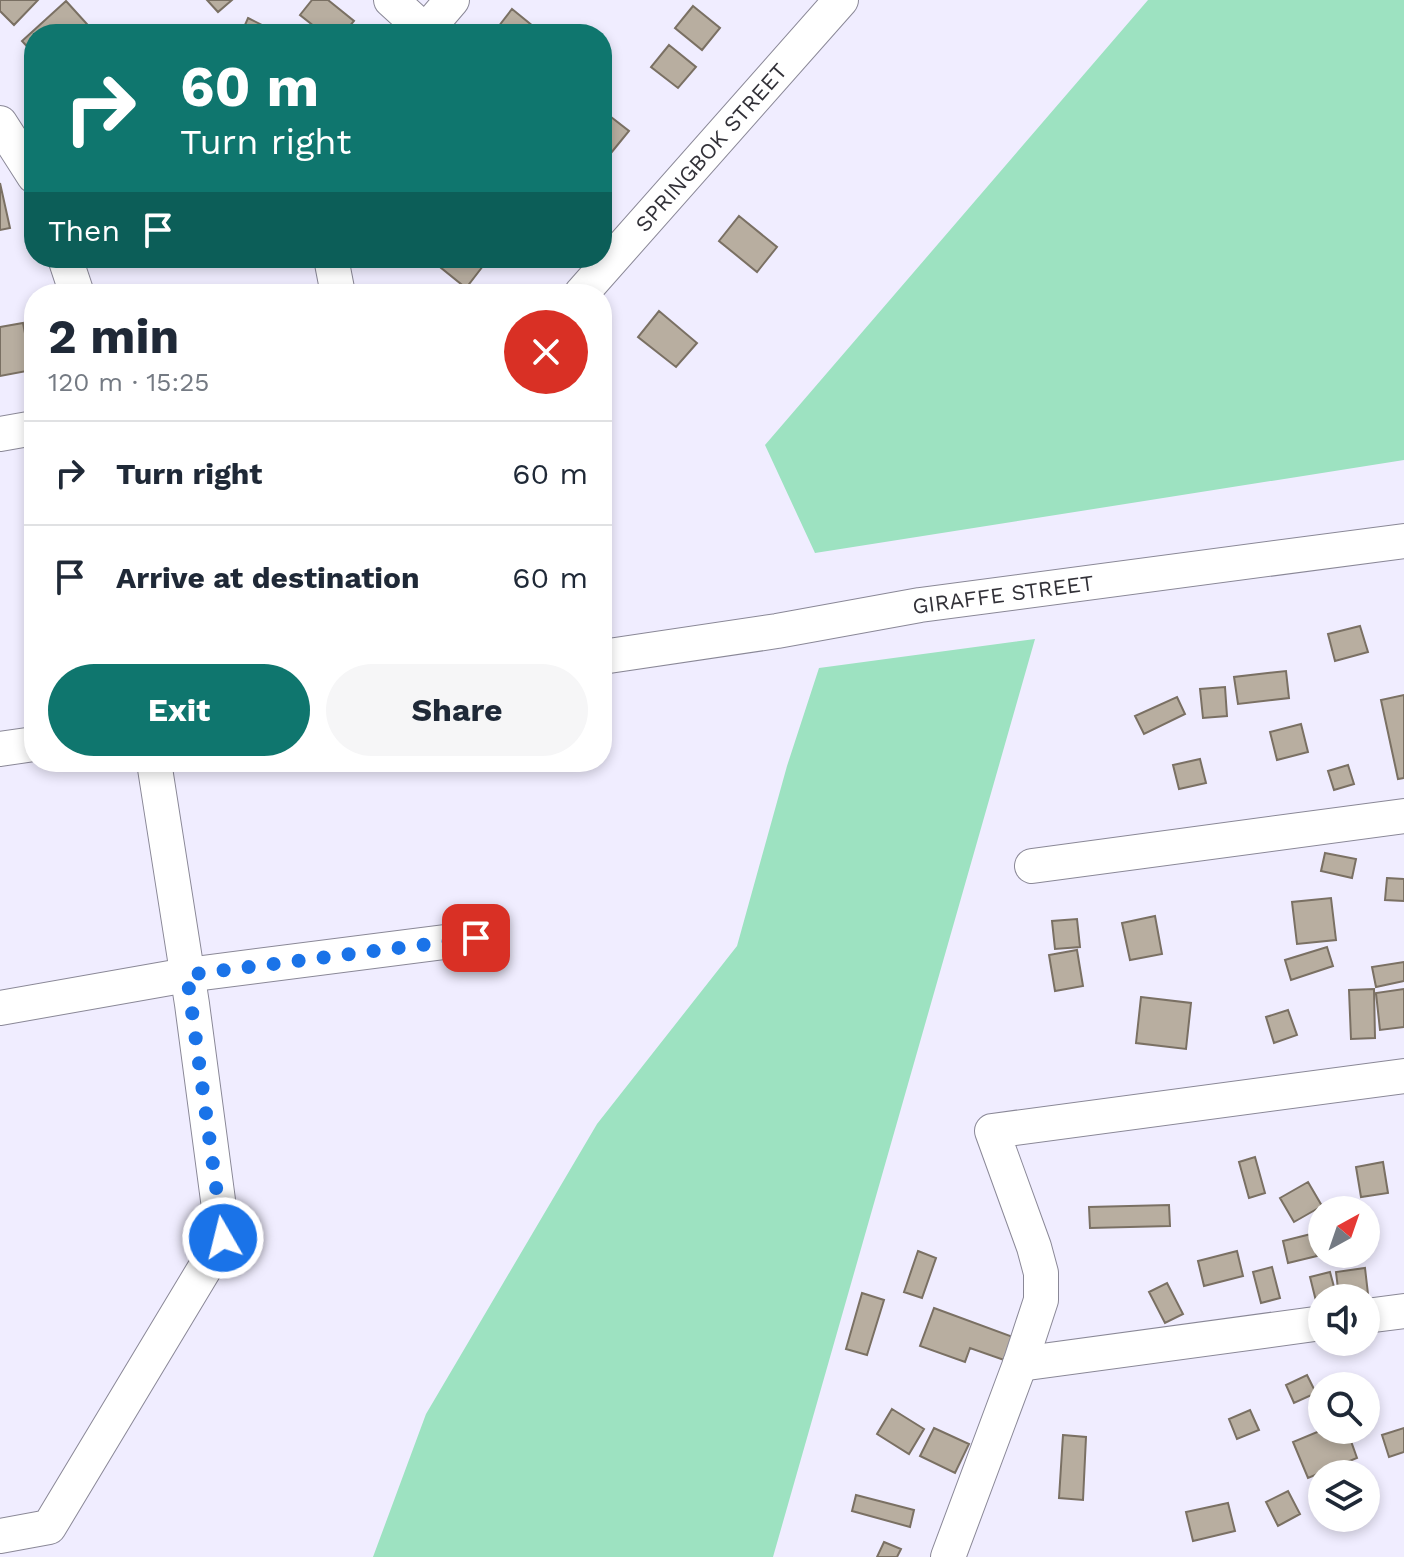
<!DOCTYPE html>
<meta charset="utf-8">
<style>
:root{--surface:#fff;--page:#f6f6f7;--text:#1f2937;--muted:#747a83;--line:#e0e1e3;--accent:#0f766e}
body{margin:0;font-family:"Work Sans",sans-serif;background:var(--page);color:var(--text);height:100vh;display:flex;flex-direction:column;font-size:30px;white-space:nowrap}
*{box-sizing:border-box;margin:0}
p{font-size:26px;color:var(--muted)}
.icon{flex:none;width:44px;height:44px;fill:none;stroke:currentColor;stroke-width:2;stroke-linecap:round;stroke-linejoin:round}
.map{position:relative;flex:1;overflow:hidden}
.details{position:absolute;left:24px;top:284px;width:588px;height:488px;display:flex;flex-direction:column;background:var(--surface);border-radius:32px;box-shadow:0 4px 12px #0003}
.details>*{flex:none}
.banner{position:absolute;left:24px;top:24px;width:588px;height:244px;border-radius:32px;box-shadow:0 4px 12px #0003;background:#0f766e;color:#fff;overflow:hidden}
.needle{width:52px;rotate:40deg}
.fabs{position:absolute;left:1308px;top:1196px;display:grid;gap:16px}
.fabs a{display:grid;place-items:center;width:72px;height:72px;border-radius:50%;background:var(--surface);box-shadow:0 4px 12px #0003;font-size:40px}
.pin{position:absolute;display:grid;place-items:center;width:68px;height:68px;color:#fff;margin:-34px;border-radius:16px;box-shadow:0 4px 12px #0006}
.me{position:absolute;width:88px;margin:-44px;rotate:352deg;stroke-linejoin:round;filter:drop-shadow(0 0 6px #0008)}
.turn{display:flex;align-items:center;gap:28px;height:168px;padding:0 24px;font-size:36px}
.turn .icon{width:104px;height:104px;stroke-width:2.5}
.turn b{display:block;font-size:56px;line-height:68px}
.then{display:flex;align-items:center;height:76px;padding:0 24px;background:#0003;gap:16px;font-size:30px}
.round{display:grid;place-items:center;flex:none;width:84px;height:84px;border-radius:42px;background:var(--page)}
.headline{display:flex;align-items:center;justify-content:space-between;height:136px;padding:0 24px}
h1{font-size:48px;font-weight:700;line-height:60px}
.primary-button{display:flex;gap:16px;margin-top:auto;padding:16px 24px}
.primary-button a{flex:1;height:92px;border-radius:48px;background:var(--accent);color:#fff;font-size:32px;font-weight:700;line-height:92px;text-align:center}
.primary-button a+a{background:var(--page);color:var(--text)}
ul{padding:0;list-style:none}
li{display:flex;align-items:center;gap:24px;height:104px;padding:0 24px;border-top:2px solid var(--line)}
li div{flex:1}
li b{display:block;font-size:30px}
li em{font-style:normal}
.map>svg:first-child{display:block}
</style>
<div class="map">
<svg width="1404" height="1557" viewBox="0 0 1404 1557">
<rect width="100%" height="100%" fill="#f0edff"/>
<!-- green -->
<path fill="#9de2c1" d="M1148,0h256v460l-589,93 -50,-108z
M1035,639l-262,918h-400l53,-143 171,-290 140,-178 50,-180 32,-98z"/>
<!-- building -->
<path fill="#b8aea0" stroke="#7a7063" stroke-width="2" d="M0,0h38l-24,25 -14,-14z
M207,0h25l-14,12z
M312,0h16l26,21 -11,13h-19l-24,-19z
M66,1l30,33h-62v20l-12,-13z
M693,6l27,22 -18,22 -27,-22z
M512,9l27,22 -2,3h-38l-4,-3z
M248,18l32,16h-39z
M669,45l27,22 -18,21 -27,-21z
M602,110l27,21 -18,22 -9,-7z
M0,183l10,45 -10,2z
M739,216l38,31 -20,25 -38,-31z
M447,258h27l9,8 -17,22 -26,-21z
M659,311l38,32 -21,24 -38,-30z
M23,323l9,47 -32,6v-49z
M1360,626l8,26 -33,9 -7,-27z
M1286,671l3,27 -51,6 -4,-27z
M1225,687l2,29 -24,2 -3,-29z
M1404,695v83l-6,1 -17,-79z
M1177,697l8,17 -41,20 -9,-18z
M1301,724l7,28 -31,8 -7,-28z
M1200,759l6,24 -27,6 -6,-24z
M1348,765l6,19 -20,6 -6,-19z
M1325,853l31,6 -4,19 -31,-7z
M1387,878l17,1v22l-19,-1z
M1331,898l5,42 -39,4 -5,-42z
M1155,916l7,38 -32,6 -8,-37z
M1077,919l3,28 -25,2 -3,-28z
M1327,947l6,19 -42,14 -6,-20z
M1077,950l6,36 -28,5 -6,-36z
M1404,962v19l-28,6 -4,-20z
M1374,989l1,49 -24,1 -2,-49z
M1404,989v38l-24,3 -4,-37z
M1141,997l50,6 -5,46 -50,-6z
M1288,1010l9,25 -23,8 -8,-26z
M1255,1157l10,36 -16,5 -10,-36z
M1383,1162l5,31 -27,4 -5,-30z
M1308,1182l14,24 -28,16 -14,-24z
M1169,1205l1,21 -80,2 -1,-21z
M1311,1234l6,22 -29,7 -5,-22z
M918,1251l18,7 -14,40 -18,-6z
M1237,1251l6,25 -39,10 -6,-25z
M1272,1267l8,31 -19,5 -8,-31z
M1365,1268l3,26 -29,3 -3,-25z
M1330,1272l7,26h-15v6l-5,1 -7,-28z
M1167,1283l16,31 -18,9 -16,-31z
M862,1293l22,7 -17,55 -21,-6z
M934,1308l79,29 -9,23 -34,-12 -5,14 -45,-16z
M1307,1375l9,18 -22,10 -8,-18z
M892,1409l32,20 -15,25 -32,-20z
M1250,1410l9,20 -22,9 -8,-20z
M934,1428l35,16 -14,29 -35,-17z
M1404,1428v24l-15,5 -7,-22z
M1322,1430h25l10,28 -49,20 -15,-36z
M1063,1435l23,2 -3,63 -24,-2z
M1288,1491l12,23 -22,12 -12,-24z
M856,1495l58,15 -4,17 -58,-16z
M1228,1503l7,28 -42,10 -7,-29z
M884,1542l17,7 -4,8h-20z"/>
<g fill="none" stroke-linecap="round" stroke-linejoin="round">
<defs>
<g id="street">
<path d="M391,0l34,31"/>
<path d="M423,34l29,-34"/>
<path d="M0,123l34,53"/>
<path d="M65,258l12,36"/>
<path d="M331,258l7,36"/>
<path id="s1" d="M581,294l260,-294"/>
<path d="M0,434l34,-6"/>
<path id="s2" d="M602,657l175,-26 143,-26 484,-64"/>
<path d="M0,749l34,-5"/>
<path d="M1032,866l372,-50"/>
<path d="M0,1008l187,-33 289,-37"/>
<path d="M1366,1316l38,-5"/>
<path d="M1020,1364l302,-41"/>
<path d="M0,1536l49,-9 174,-289 -31,-234 -38,-242"/>
<path d="M948,1557l72,-193 21,-64v-27l-7,-26 -42,-116 412,-55"/>
</g>
</defs>
<!-- street casing -->
<use href="#street" stroke="#8a8897" stroke-width="36"/>
<!-- street -->
<use href="#street" stroke="#fff" stroke-width="34"/>
</g>
<g fill="none" stroke-linecap="round" stroke-linejoin="round">
<!-- route -->
<path stroke="#1a73e8" stroke-width="14" stroke-dasharray="0 25.2" d="M223,1238l-36,-263 289,-37"/>
</g>
<g text-anchor="middle" stroke-width="6" stroke-linejoin="round" paint-order="stroke">
<!-- street labels -->
<g font-size="22" fill="#323138" stroke="#f0edff">
<text dy="8" stroke="none"><textPath href="#s1" startOffset="196">SPRINGBOK STREET</textPath></text>
<text dy="8" stroke="none"><textPath href="#s2" startOffset="406">GIRAFFE STREET</textPath></text>
</g>
</g>
</svg>
<div class="fabs">
<a><svg class="needle" viewBox="-14 -14 28 28"><path d="M0-13l5 13h-10z" fill="#e53935"/><path d="M0 13l5-13h-10z" fill="#747a83"/></svg></a>
<a><svg class="icon" aria-label="sound" viewBox="0 0 24 24"><path d="M4 9h4l5-4v14l-5-4H4zM17 9q2 3 0 6"/></svg></a>
<a><svg class="icon" aria-label="search" viewBox="0 0 24 24"><circle cx="10" cy="10" r="6"/><path d="M15 15l6 6"/></svg></a>
<a><svg class="icon" aria-label="layers" viewBox="0 0 24 24"><path d="M12 4l9 5-9 5-9-5zM3 14l9 5 9-5"/></svg></a>
</div>
<div class="pin" style="left:476px;top:938px;background:#d93025"><svg class="icon" aria-label="arrive" viewBox="0 0 24 24"><path d="M6 21V4h12l-3 4 3 4H6"/></svg></div>
<svg class="me" style="left:223px;top:1238px" viewBox="-20 -20 40 40"><circle r="17" fill="#1a73e8" stroke="#fff" stroke-width="3"/><path d="M0-11L8 9 0 5-8 9z" fill="#fff"/></svg>
<div class="banner">
<div class="turn"><svg class="icon" aria-label="right" viewBox="0 0 24 24"><path d="M7 20v-9h11M14 6l5 5-5 5"/></svg><div><b>60 m</b>Turn right</div></div>
<div class="then">Then<svg class="icon" aria-label="arrive" viewBox="0 0 24 24"><path d="M6 21V4h12l-3 4 3 4H6"/></svg></div>
</div>
<section class="details">
<div class="headline"><div><h1>2 min</h1><p>120 m · 15:25</p></div><a class="round" style="background:#d93025;color:#fff"><svg class="icon" aria-label="close" viewBox="0 0 24 24"><path d="M6 6l12 12M18 6L6 18"/></svg></a></div>
<ul>
<li><svg class="icon" aria-label="right" viewBox="0 0 24 24"><path d="M7 20v-9h11M14 6l5 5-5 5"/></svg><div><b>Turn right</b></div><em>60 m</em></li>
<li><svg class="icon" aria-label="arrive" viewBox="0 0 24 24"><path d="M6 21V4h12l-3 4 3 4H6"/></svg><div><b>Arrive at destination</b></div><em>60 m</em></li>
</ul>
<div class="primary-button"><a>Exit</a><a>Share</a></div>
</section>
</div>
